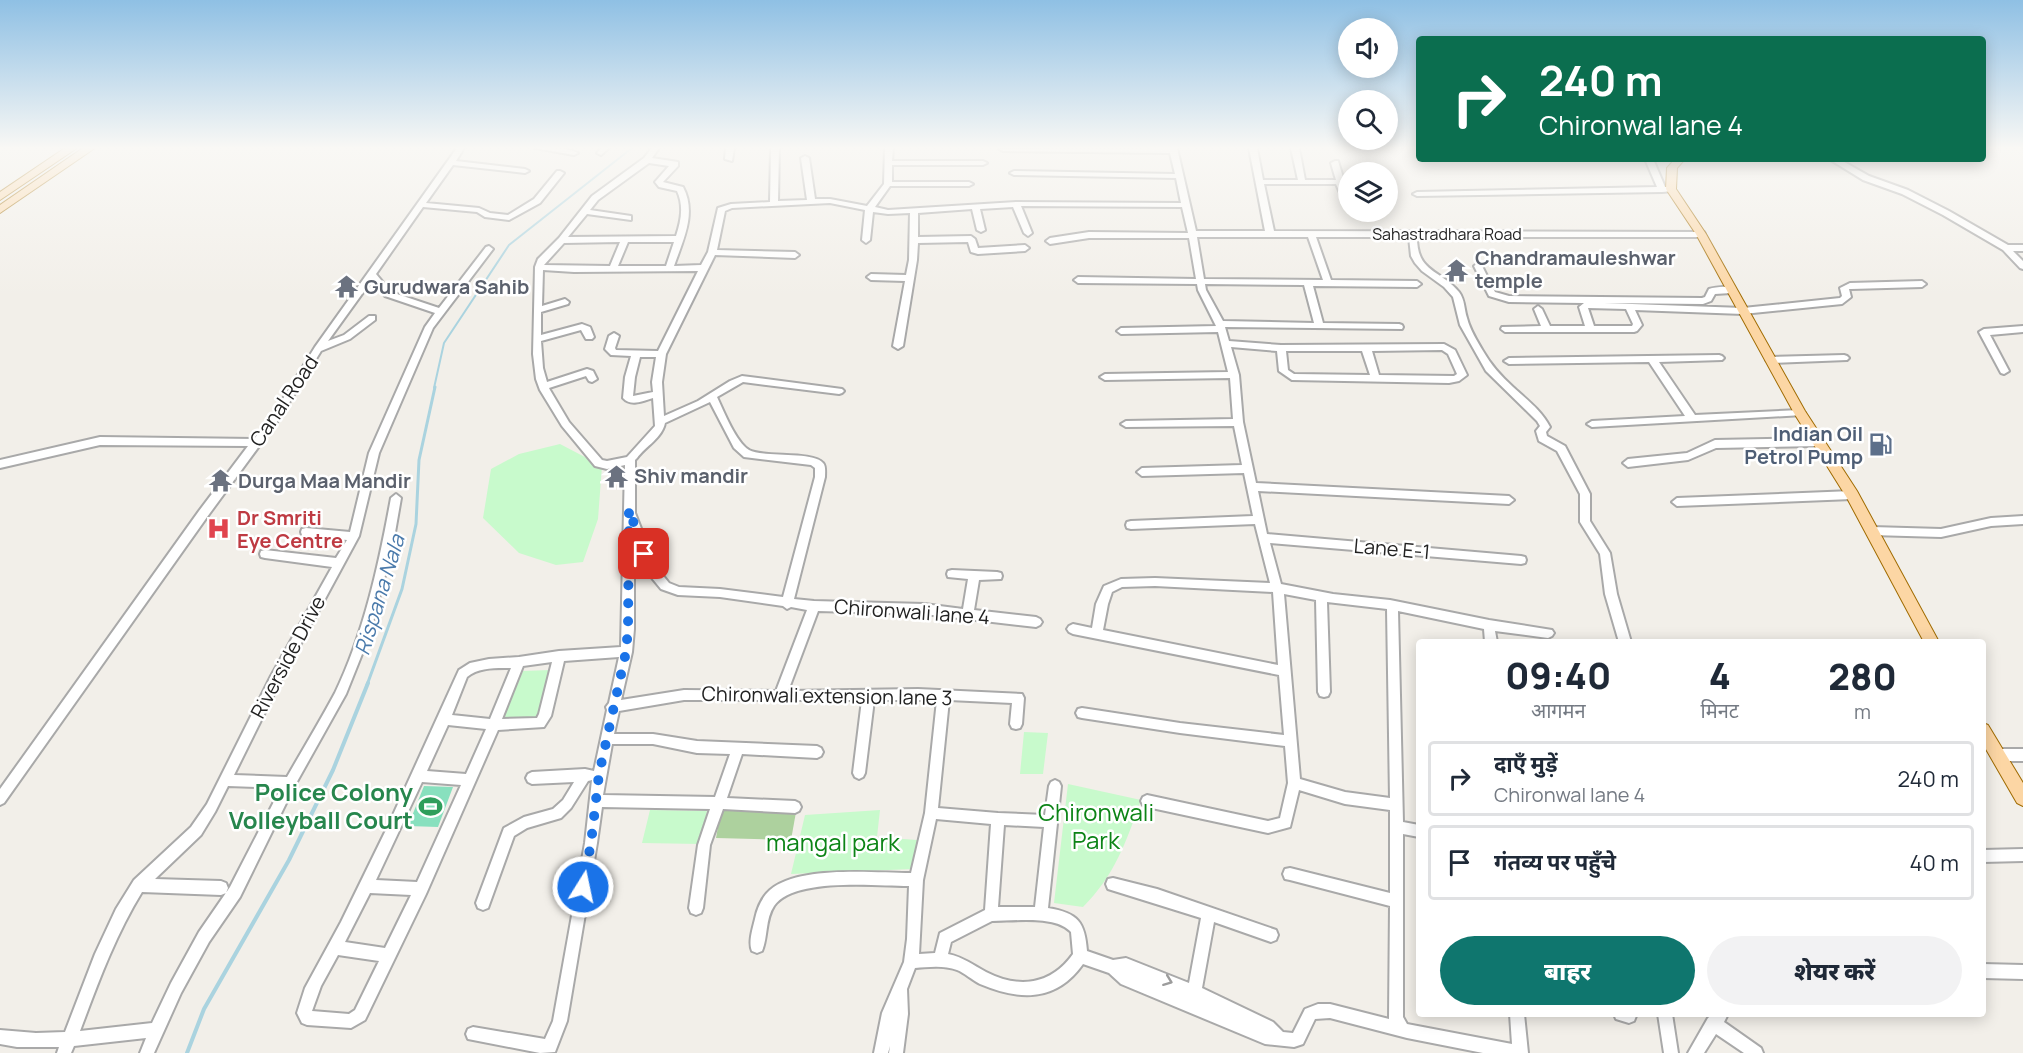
<!DOCTYPE html>
<html lang="hi">
<meta charset="utf-8">
<style>
:root{--surface:#fff;--page:#f2f2f3;--text:#1f2937;--muted:#747a83;--line:#e0e1e3;--accent:#0f766e}
body{margin:0;font-family:Manrope,"Noto Sans Devanagari",sans-serif;background:var(--page);color:var(--text);height:100vh;display:flex;flex-direction:column;font-size:22px;white-space:nowrap}
*{box-sizing:border-box;margin:0}
p{font-size:20px;color:var(--muted)}
.icon{flex:none;width:33px;height:33px;fill:none;stroke:currentColor;stroke-width:2;stroke-linecap:round;stroke-linejoin:round}
.map{position:relative;flex:1;overflow:hidden}
.details{position:absolute;left:1416px;top:639px;width:570px;height:378px;display:flex;flex-direction:column;background:var(--surface);border-radius:6px;box-shadow:0 3px 15px #0003}
.details>*{flex:none}
.top-card{position:absolute;left:1416px;top:36px;width:570px;height:126px;border-radius:6px;box-shadow:0 3px 15px #0003;background:#0b6e4f;color:#fff;overflow:hidden}
.tools{position:absolute;left:1338px;top:18px;display:grid;gap:12px}
.tools a{display:grid;place-items:center;width:60px;height:60px;border-radius:50%;background:var(--surface);box-shadow:0 3px 15px #0003;font-size:30px}
.pin{position:absolute;display:grid;place-items:center;width:51px;height:51px;color:#fff;margin:-26px;border-radius:12px;box-shadow:0 3px 9px #0006}
.me{position:absolute;width:66px;margin:-33px;rotate:10deg;stroke-linejoin:round;filter:drop-shadow(0 0 4px #0008)}
.turn{display:flex;align-items:center;gap:21px;height:126px;padding:0 24px;font-size:27px}
.turn .icon{width:78px;height:78px;stroke-width:2.5}
.turn b{display:block;font-size:42px;line-height:51px}
.eta{display:flex;justify-content:space-evenly;align-items:center;height:102px;text-align:center}
.eta b{font-size:36px;font-weight:800;line-height:42px}
.primary-button{display:flex;gap:12px;margin-top:auto;padding:12px 24px}
.primary-button a{flex:1;height:69px;border-radius:36px;background:var(--accent);color:#fff;font-size:24px;font-weight:800;line-height:69px;text-align:center}
.primary-button a+a{background:var(--page);color:var(--text)}
ul{padding:0;list-style:none}
li{display:flex;align-items:center;gap:18px;height:75px;margin:0 12px 9px;padding:0 12px;border:3px solid var(--line);border-radius:6px}
li div{flex:1}
li b{display:block;font-size:22px}
li em{font-style:normal}
.map>svg:first-child{display:block}
</style>
<div class="map">
<svg width="2023" height="1053" viewBox="0 0 2023 1053">
<rect width="100%" height="100%" fill="#f2efe9"/>
<!-- forest -->
<path fill="#add19e" d="M721,810l75,2 -5,28 -75,-2z"/>
<!-- park -->
<path fill="#c8facc" d="M560,444l42,22 -4,53 -15,43 -27,3 -37,-12 -36,-35 8,-49 28,-15z
M551,670l-10,49h-38l20,-48z
M1024,732l24,1 -5,41h-23z
M1068,784l73,16c-15,42 -26,75 -58,107l-29,-4z
M650,810l57,1 -7,33 -58,-1z
M880,810l-3,27 40,3 -4,29 -122,5 14,-59z"/>
<!-- pitch -->
<path fill="#88e0be" d="M424,786l29,1 -15,40 -30,-1z"/>
<g fill="none" stroke-linecap="round" stroke-linejoin="round">
<!-- stream-far2 -->
<path stroke="#aad3df" stroke-width="2" d="M434,388l10,-45 65,-98 123,-97"/>
<!-- stream-far1 -->
<path stroke="#aad3df" stroke-width="3" d="M367,685l35,-96 14,-65 3,-64 16,-73"/>
<!-- stream -->
<path stroke="#aad3df" stroke-width="4" d="M187,1053l17,-44 85,-149 44,-90 35,-87"/>
<defs>
<path id="minor" d="M457,148h7l-8,13 69,8 4,2 -4,2 -72,-8 -27,38 53,5 11,5 18,2 26,-16 23,-28h3l4,2 -24,30 -31,17 -24,-3 -8,-5 -54,-5 -47,67 15,18 48,16 47,-61 3,-1 4,3 -60,79 -54,125 -20,83 -80,148 -45,91 53,2c16,-28 33,-56 48,-84 29,-60 44,-129 56,-195l5,-4 5,4 -8,46 -23,90 -24,60 -52,93 -54,110 -31,45 -28,51 -27,60h-14l6,-15 -72,8 -3,7h-14l2,-6h-42l-17,-3v-14l36,3 29,-1 30,-78 21,-45 18,-29 57,-53 16,-23 64,-128 61,-109 -67,-9 -4,-1 -1,-3 1,-3 4,-1 71,8 11,-18 -41,-4 -4,-1 -1,-3 1,-3 4,-1 44,4 19,-79 56,-126 10,-14 -50,-17 -13,-16 -44,61 16,-6 25,-19h6v4l-25,19 -29,12 -42,68 -72,98 -203,286 -4,2v-16l199,-278 49,-65 -148,-1 -100,23v-8l100,-23 154,2 19,-24 42,-68zM228,786l53,2 -51,99 -31,45 -28,51 -19,40 -72,8c18,-48 35,-95 62,-139l79,3 5,-2 2,-5 -2,-5 -5,-2 -66,-2 46,-44 14,-23z
M535,148c13,0 31,-1 43,5l-4,2z
M601,148h8l-8,7 -4,-2z
M652,148h7l-7,10 26,4v4l-15,16 20,5c14,26 0,53 -9,79l27,-1 7,-13 10,-44 13,-4 39,-2 1,-54h8l-1,53 29,-1 -6,-42 4,-2 4,2 6,41h15l37,7 17,-22 1,-36h8l-1,13h91l4,2 -4,2h-91v17h77l4,2 -4,2h-79l-15,21 13,3 128,-8 165,1 -5,-25 -162,-3 -4,-2 4,-2 161,3 -5,-21 -167,-2 -4,-2 178,-1 19,83h69l-16,-83h8l6,32h35l-7,-32h8l6,32h31l-5,-17 4,-2h3l10,33v10l-4,-2 -8,-18h-72l10,47 430,1 1,2 -4,3h-284c0,36 23,32 42,55 6,8 5,17 8,26 3,12 10,23 16,33 8,14 18,25 30,36 13,12 28,23 37,40l-4,5 1,4 18,10 25,48v27l20,32 7,41 14,48h-12l-14,-48 -5,-40 -20,-32v-28l-23,-43 -18,-10 -3,-10 4,-5 -3,-5 -51,-50 -26,-46 -7,-28 -9,-10 -22,-16 -7,-8 -4,-7 -2,-19h-93l15,43 86,1 4,3 -4,3 -104,-1 10,37 76,1 3,1 1,2 -1,2 -177,-2 4,14 52,4 163,-1 11,6 12,25 -8,6 -10,2 -157,-3 -13,-9 -2,-20 -46,-4 8,28 4,47 13,61 253,13 5,4 -5,4 -251,-13 9,43 254,22 4,1 1,3 -1,3 -4,1 -251,-21 11,41 52,10 57,6 99,20 63,10 2,3 -2,3 -4,2 -53,-7 2,11h-12l-1,-13 -86,-18 5,211 16,3v12l-16,-3v183l4,7 105,20 -2,-30h14l4,39h-45l-76,-15 -77,-20 -15,1 -12,25 -9,3 -29,-3 -144,-60 -12,-11 -26,-9c-27,38 -63,37 -103,20 -8,-4 -15,-11 -23,-14 -13,-5 -29,-3 -42,-2l-8,21 1,25 -5,39h-14l1,-7 -2,7h-14l8,-40 22,-51 3,-23 2,-53c-32,0 -116,-9 -135,20 -9,13 -6,31 -12,45l-5,2 -5,-2c-4,-9 1,-23 3,-32 2,-10 7,-22 15,-29 29,-25 104,-17 141,-17l14,-60 12,-113h-63l-9,73 -2,4 -4,2 -4,-2 -2,-4 9,-73h-178l-65,11 -5,23h39l44,7 120,5 4,2 2,4 -2,4 -4,2 -75,-4 -15,44 68,3 4,2 2,4 -2,4 -4,2 -72,-4 -13,36 -7,63 -2,5 -5,2 -5,-2 -2,-5 9,-63 12,-36 -108,-2 -5,36 -30,178 -12,31 -15,1 -72,-14 -2,-5 2,-5 5,-2 72,12 8,-18 32,-178 7,-63 -4,1 -17,27 -10,10 -34,10 -13,8 -26,72 -5,2 -5,-2 -2,-5 28,-75 20,-11 29,-8 10,-9 11,-18 -42,2 -4,-2 -2,-4 2,-4 4,-2 53,-3 9,2 13,-61 -1,-3 3,-4 10,-46 -55,4 -13,55 -7,11 -46,3 -72,164 -61,126 -14,8 -44,-3 -5,-2 -5,-10 8,-25 36,-66 46,-94 72,-158 11,-7 19,-4 30,-2 40,-6 62,-4 4,-182 -18,4 -12,-3 -33,-40 -22,-36 -4,-11 -3,-25 2,-87 3,-8 21,-21 33,-42 52,-38zM649,163l20,3 -14,16 4,5 18,4c7,15 4,30 -1,45l-108,1 19,-23 44,6v-4l-41,-6 8,-10zM830,203l35,7 -3,30 4,3 4,-3 3,-28 15,2 22,-1 -1,47 -3,15 -35,-1 -4,3 4,3 34,1 -12,65 5,3 5,-3 14,-86 1,-17 50,-1 3,10 7,2 47,-3 4,-3 -4,-3 -47,3 -3,-9 -4,-3 -53,1v-24l54,-4 5,21 4,2 4,-2 -5,-21 33,-2 11,26 4,3 4,-3 -11,-27 161,1 6,26 -99,-1 -39,6 -4,3 4,3 39,-6h100l7,41 -118,-2 -4,3 4,3 119,1 1,6 18,36 -95,2 -4,3 4,3 97,-2 10,40 -123,2 -5,3 5,3 125,-2 3,41 -107,2 -5,3 5,3 108,-1 8,39 -100,3 -5,4 5,4 102,-3 9,43 -122,5 -4,1 -1,3 1,3 4,1 124,-5 15,59 -115,-5 -34,1 -17,7 -8,18 -4,24 -19,-4 -4,2 -2,3 2,3 4,2 206,41 5,60 -104,-12 -98,-15 -4,1 -2,4 2,4 4,1 98,15 105,13 3,37 -8,35 -12,3 -121,-26 -4,2 -2,4 2,4 4,2 121,26 22,-6 9,-37 46,14 45,6v83l-100,-25 -5,1 -2,5 2,5 5,1 100,26 -1,113 -59,-15h-12l-13,5 -12,24 -10,-1 -10,-10 -71,-34 12,-66 57,20 5,-2 2,-5 -2,-5 -119,-41 -44,-11 -5,1 -2,5 2,5 93,29 -12,65 -63,-25 -13,2 -26,-9c-2,-29 -9,-38 -39,-43l13,-122 -2,-4 -4,-2 -4,2 -2,4 -4,29 -47,-2 -60,-5 11,-108 63,3 -2,21 2,4 4,1 4,-1 2,-4 2,-26 -2,-4 -104,-5 -130,2 30,-80 106,3 112,13 4,-2 2,-3 -2,-3 -4,-2 -62,-7 5,-30 22,-1 1,-3 -1,-3 -4,-1 -45,-2 -4,1 -1,3 1,3 20,2 -5,30 -39,-5 -110,-3 -20,-2 31,-122c0,-4 1,-11 -2,-14 -10,-12 -59,-5 -74,-13 -13,-8 -25,-38 -32,-53l26,-15 96,12 3,-1 2,-2 -2,-2 -100,-13 -12,5 -32,20 -34,15 -2,-34 4,-28 49,-99 80,3 4,-3 -4,-3 -78,-2 8,-39 7,-3zM1197,237h111l15,43 -119,-1zM620,242l-10,24 -66,-1 20,-22zM628,242h46l-8,24h-48zM543,270l31,2 124,-1 -40,80 -42,-1 -1,-2 4,-12 -5,-3 -5,3 -4,13 6,6 20,1 -6,21 -2,21c8,9 20,3 30,0l2,28 -28,31 -20,4 -5,-1 -33,-38 -19,-32 -1,-2 37,-12 3,5 3,1 5,-3 -4,-8 -6,-2 -40,13 -4,-14 -2,-27 40,-11 5,9h6l2,-2 -4,-10 -8,-3 -41,11v-23l27,-8 1,-2 -4,-3 -23,7zM1205,284l99,1 10,38 -91,-2 -17,-31zM1442,350l6,4 9,20 -3,2 -75,-1 -7,-24zM1286,351h76l8,24 -76,-1 -6,-4zM640,357h16l-4,25 1,10 -20,4 2,-19zM710,402l24,46 10,9 67,8 4,3v9l-32,120 -63,-8 -41,-2 -10,-4 -13,-16 -21,-54v-53l2,-2c9,-12 25,-20 28,-35zM634,539l13,33 14,17 17,6 42,2 63,9 4,3 4,-2 16,3 -31,81 -92,-1 -63,10 11,-48 2,-23zM1155,586l118,6 5,73 -175,-35 5,-26 4,-12 10,-5zM1284,594l32,6 2,92 2,4 4,1 4,-1 2,-4 -3,-90 60,7 3,189 -45,-6 -45,-13zM552,662l-13,52 -2,4 -35,1 21,-53zM511,668l-21,51 -38,-4 15,-38c12,-10 29,-9 44,-9zM448,725l38,4 -20,45 -39,-3zM612,744h41l44,9 33,1 -15,43 -112,-2zM422,782l39,3 -44,97 -41,-2zM936,819l55,5 -6,86 -45,23 -5,20 -16,1 4,-74zM1004,825l40,2 -9,80h-37zM370,893l41,2 -26,53 -40,-6zM992,921c22,0 64,-6 79,11l2,22c-22,31 -54,35 -87,18 -13,-7 -23,-15 -38,-18l3,-12zM338,955l41,6 -24,49 -6,4 -37,-3 9,-25z
M726,148h8l-2,13 -7,-2z
M1645,159h8l12,28h9v4l-12,1 -245,4 -4,-2 4,-2 240,-5z
M1829,159h10l30,17 39,14 41,21 59,34h15v6h-10l10,10v8l-3,-1 -17,-18 -60,-35 -41,-21 -39,-14z
M1478,263l4,3 13,26 14,4 193,2 3,-1 4,-8c7,-2 21,-4 26,1l-4,3 -16,1 -4,7 -8,3 -99,-1 139,5 97,-10 2,-2 -2,-8 10,-5 72,-2 4,3 -4,3 -71,2h-2l2,8 -9,7 -99,10 -108,-4 7,15 -5,6 -3,1h-129l-4,-3 1,-2 39,-1 -7,-17 4,-3 4,3 8,17h35l-6,-19 5,-4 -75,-1 -20,-6 -15,-30zM1588,308l38,1 7,15 -1,2h-38z
M2023,326v6l-33,3 19,36 -5,3 -3,-1 -22,-41 5,-3z
M1719,355l3,1 2,2 -2,2 -63,2 36,53 105,-5 5,3 -2,2 -211,12 -5,-3 5,-3 93,-5 -36,-54 -140,2 -5,-3 5,-3z
M1844,355l3,1 2,2 -2,2 -76,3 -5,-3 5,-3z
M1819,438l5,4 -5,4 -103,2 -28,12 -60,7 -5,-4 5,-4 59,-6 28,-13z
M1852,491l5,4 -5,4 -175,7 -5,-4 5,-4z
M2023,516v8l-32,2 -50,11 -69,-2 -4,-1 -1,-3 1,-3 4,-1 69,2 50,-11z
M1998,749h25v12h-25l-4,-2 -2,-4 2,-4z
M2023,849v12l-40,1v-12z
M1983,964l40,1v14l-40,-1z
M1614,1014h21l1,2 -2,5 -5,2 -13,-4z
M1658,1014h14l6,39h-14z
M1713,1014h15l-4,8 37,26 2,5h-19l-28,-19 -12,19h-16l20,-35z"/>
<path id="major" d="M65,148h12l-77,52v-8z
M83,148h12l-95,65v-8z
M1675,159h10l-8,9 -1,21 30,45 99,177 52,80 82,151h-15l-77,-144 -53,-85 -98,-179 -30,-45 1,-21z
M1983,723l5,2 35,58v23l-6,-3 -34,-59z"/>
</defs>
<!-- minor casing -->
<use href="#minor" stroke="#a9a9a9" stroke-width="4"/>
<!-- major casing -->
<use href="#major" stroke="#a06b00" stroke-width="2"/>
<!-- minor -->
<use href="#minor" fill="#fff" fill-rule="evenodd"/>
<!-- major -->
<use href="#major" fill="#fcd6a4" fill-rule="evenodd"/>
</g>
<!-- one-way arrows -->
<defs><path id="oneway-chevron" d="M-2-3.5L2.5 0L-2 3.5" fill="none" stroke-width="1.6" stroke-linecap="round" stroke-linejoin="round" transform="scale(1.5)"/></defs>
<use stroke="#9c9c9c" href="#oneway-chevron" transform="translate(1168 981) rotate(21)"/>
<!-- sky -->
<linearGradient id="sky" x2="0" y2="1"><stop stop-color="#8fc0e4"/><stop offset="0.5" stop-color="#f9f8f5"/><stop offset="1" stop-color="#f9f8f5" stop-opacity="0"/></linearGradient>
<rect width="2023" height="296" fill="url(#sky)"/>
<g fill="none" stroke-linecap="round" stroke-linejoin="round">
<!-- route -->
<path stroke="#1a73e8" stroke-width="10" stroke-dasharray="0 18" d="M583,887l8,-44 8,-69 27,-122 2,-24 1,-119 15,45"/>
</g>
<!-- icons -->
<defs>
<symbol id="temple-bare" viewBox="-9 -9 18 18"><path d="M0-6L5-2H3V0L6.5 2.5H4V6H1.5V3h-3V6H-4V2.5H-6.5L-3 0V-2H-5Z" fill="#6b7280" stroke="#fff" stroke-width="2.5" paint-order="stroke"/></symbol>
<symbol id="fuel-bare" viewBox="-9 -9 18 18"><path d="M-5.5-6h7V0h2V4h1.3V-2.5L3-4.5l.8-.8L6-3V5H2.5V1h-1V6h-7ZM-4.2-4.7v3.2H.2V-4.7Z" fill="#5c6f8a" stroke="#fff" stroke-width="2.5" paint-order="stroke"/></symbol>
<symbol id="hospital-bare" viewBox="-9 -9 18 18"><path d="M-5-5h3v3.5h4V-5h3V5h-3V1.5h-4V5h-3Z" fill="#e0444e" stroke="#fff" stroke-width="2.5" paint-order="stroke"/></symbol>
<symbol id="stadium-bare" viewBox="-9 -9 18 18"><path d="M0-5a6.5 5 0 1 0 0 10a6.5 5 0 1 0 0-10ZM-3.5-1.8h7v3.6h-7Z" fill="#2e9e5b" stroke="#fff" stroke-width="2.5" paint-order="stroke"/></symbol>
</defs>
<g fill-rule="evenodd">
<use href="#temple-bare" x="1440" y="254" width="33" height="33"/>
<use href="#temple-bare" x="330" y="270" width="33" height="33"/>
<use href="#fuel-bare" x="1864" y="428" width="33" height="33"/>
<use href="#temple-bare" x="600" y="460" width="33" height="33"/>
<use href="#temple-bare" x="204" y="464" width="33" height="33"/>
<use href="#hospital-bare" x="202" y="512" width="33" height="33"/>
<use href="#stadium-bare" x="414" y="790" width="33" height="33"/>
</g>
<g text-anchor="middle" stroke-width="5" stroke-linejoin="round" paint-order="stroke">
<!-- far-street labels -->
<g font-size="16" fill="#222" stroke="#fff">
<text x="1447" y="240">Sahastradhara Road</text>
</g>
<!-- worship labels -->
<g font-size="20" font-weight="bold" fill="#5b616d" stroke="#fff" text-anchor="start">
<text x="1475" y="265">Chandramauleshwar<tspan x="1475" dy="23">temple</tspan></text>
<text x="364" y="294">Gurudwara Sahib</text>
<text x="634" y="483">Shiv mandir</text>
<text x="238" y="488">Durga Maa Mandir</text>
</g>
<!-- street labels -->
<g font-size="20" fill="#222" stroke="#fff">
<text transform="translate(284 401) rotate(-56)" y="7">Canal Road</text>
<text transform="translate(1392 549) rotate(5)" y="7">Lane E-1</text>
<text transform="translate(912 612) rotate(4)" y="7">Chironwali lane 4</text>
<text transform="translate(288 657) rotate(-62)" y="7">Riverside Drive</text>
<text transform="translate(827 696) rotate(1)" y="7">Chironwali extension lane 3</text>
</g>
<!-- service labels -->
<g font-size="20" font-weight="bold" fill="#4e5e75" stroke="#fff" text-anchor="end">
<text x="1863" y="441">Indian Oil<tspan x="1863" dy="23">Petrol Pump</tspan></text>
</g>
<!-- health labels -->
<g font-size="20" font-weight="bold" fill="#be3a42" stroke="#fff" text-anchor="start">
<text x="237" y="525">Dr Smriti<tspan x="237" dy="23">Eye Centre</tspan></text>
</g>
<!-- water labels -->
<g font-size="21" font-style="italic" fill="#4a7aab" stroke="#fff">
<text transform="translate(380 595) rotate(-73)" y="7">Rispana Nala</text>
</g>
<!-- near-leisure labels -->
<g font-size="24" font-weight="bold" fill="#27864d" stroke="#fff" text-anchor="end">
<text x="413" y="801">Police Colony<tspan x="413" dy="28">Volleyball Court</tspan></text>
</g>
<!-- near-park labels -->
<g font-size="24" fill="#0c8416" stroke="#fff">
<text x="1096" y="821">Chironwali<tspan x="1096" dy="28">Park</tspan></text>
<text x="833" y="851">mangal park</text>
</g>
</g>
</svg>
<div class="tools">
<a><svg class="icon" aria-label="sound" viewBox="0 0 24 24"><path d="M4 9h4l5-4v14l-5-4H4zM17 9q2 3 0 6"/></svg></a>
<a><svg class="icon" aria-label="search" viewBox="0 0 24 24"><circle cx="10" cy="10" r="6"/><path d="M15 15l6 6"/></svg></a>
<a><svg class="icon" aria-label="layers" viewBox="0 0 24 24"><path d="M12 4l9 5-9 5-9-5zM3 14l9 5 9-5"/></svg></a>
</div>
<div class="pin" style="left:644px;top:554px;background:#d93025"><svg class="icon" aria-label="arrive" viewBox="0 0 24 24"><path d="M6 21V4h12l-3 4 3 4H6"/></svg></div>
<svg class="me" style="left:583px;top:887px" viewBox="-20 -20 40 40"><circle r="17" fill="#1a73e8" stroke="#fff" stroke-width="3"/><path d="M0-11L8 9 0 5-8 9z" fill="#fff"/></svg>
<div class="top-card">
<div class="turn"><svg class="icon" aria-label="right" viewBox="0 0 24 24"><path d="M7 20v-9h11M14 6l5 5-5 5"/></svg><div><b>240 m</b>Chironwal lane 4</div></div>
</div>
<section class="details">
<div class="eta">
<div><b>09:40</b><p>आगमन</p></div>
<div><b>4</b><p>मिनट</p></div>
<div><b>280</b><p>m</p></div>
</div>
<ul>
<li><svg class="icon" aria-label="right" viewBox="0 0 24 24"><path d="M7 20v-9h11M14 6l5 5-5 5"/></svg><div><b>दाएँ मुड़ें</b><p>Chironwal lane 4</p></div><em>240 m</em></li>
<li><svg class="icon" aria-label="arrive" viewBox="0 0 24 24"><path d="M6 21V4h12l-3 4 3 4H6"/></svg><div><b>गंतव्य पर पहुँचे</b></div><em>40 m</em></li>
</ul>
<div class="primary-button"><a>बाहर</a><a>शेयर करें</a></div>
</section>
</div>
